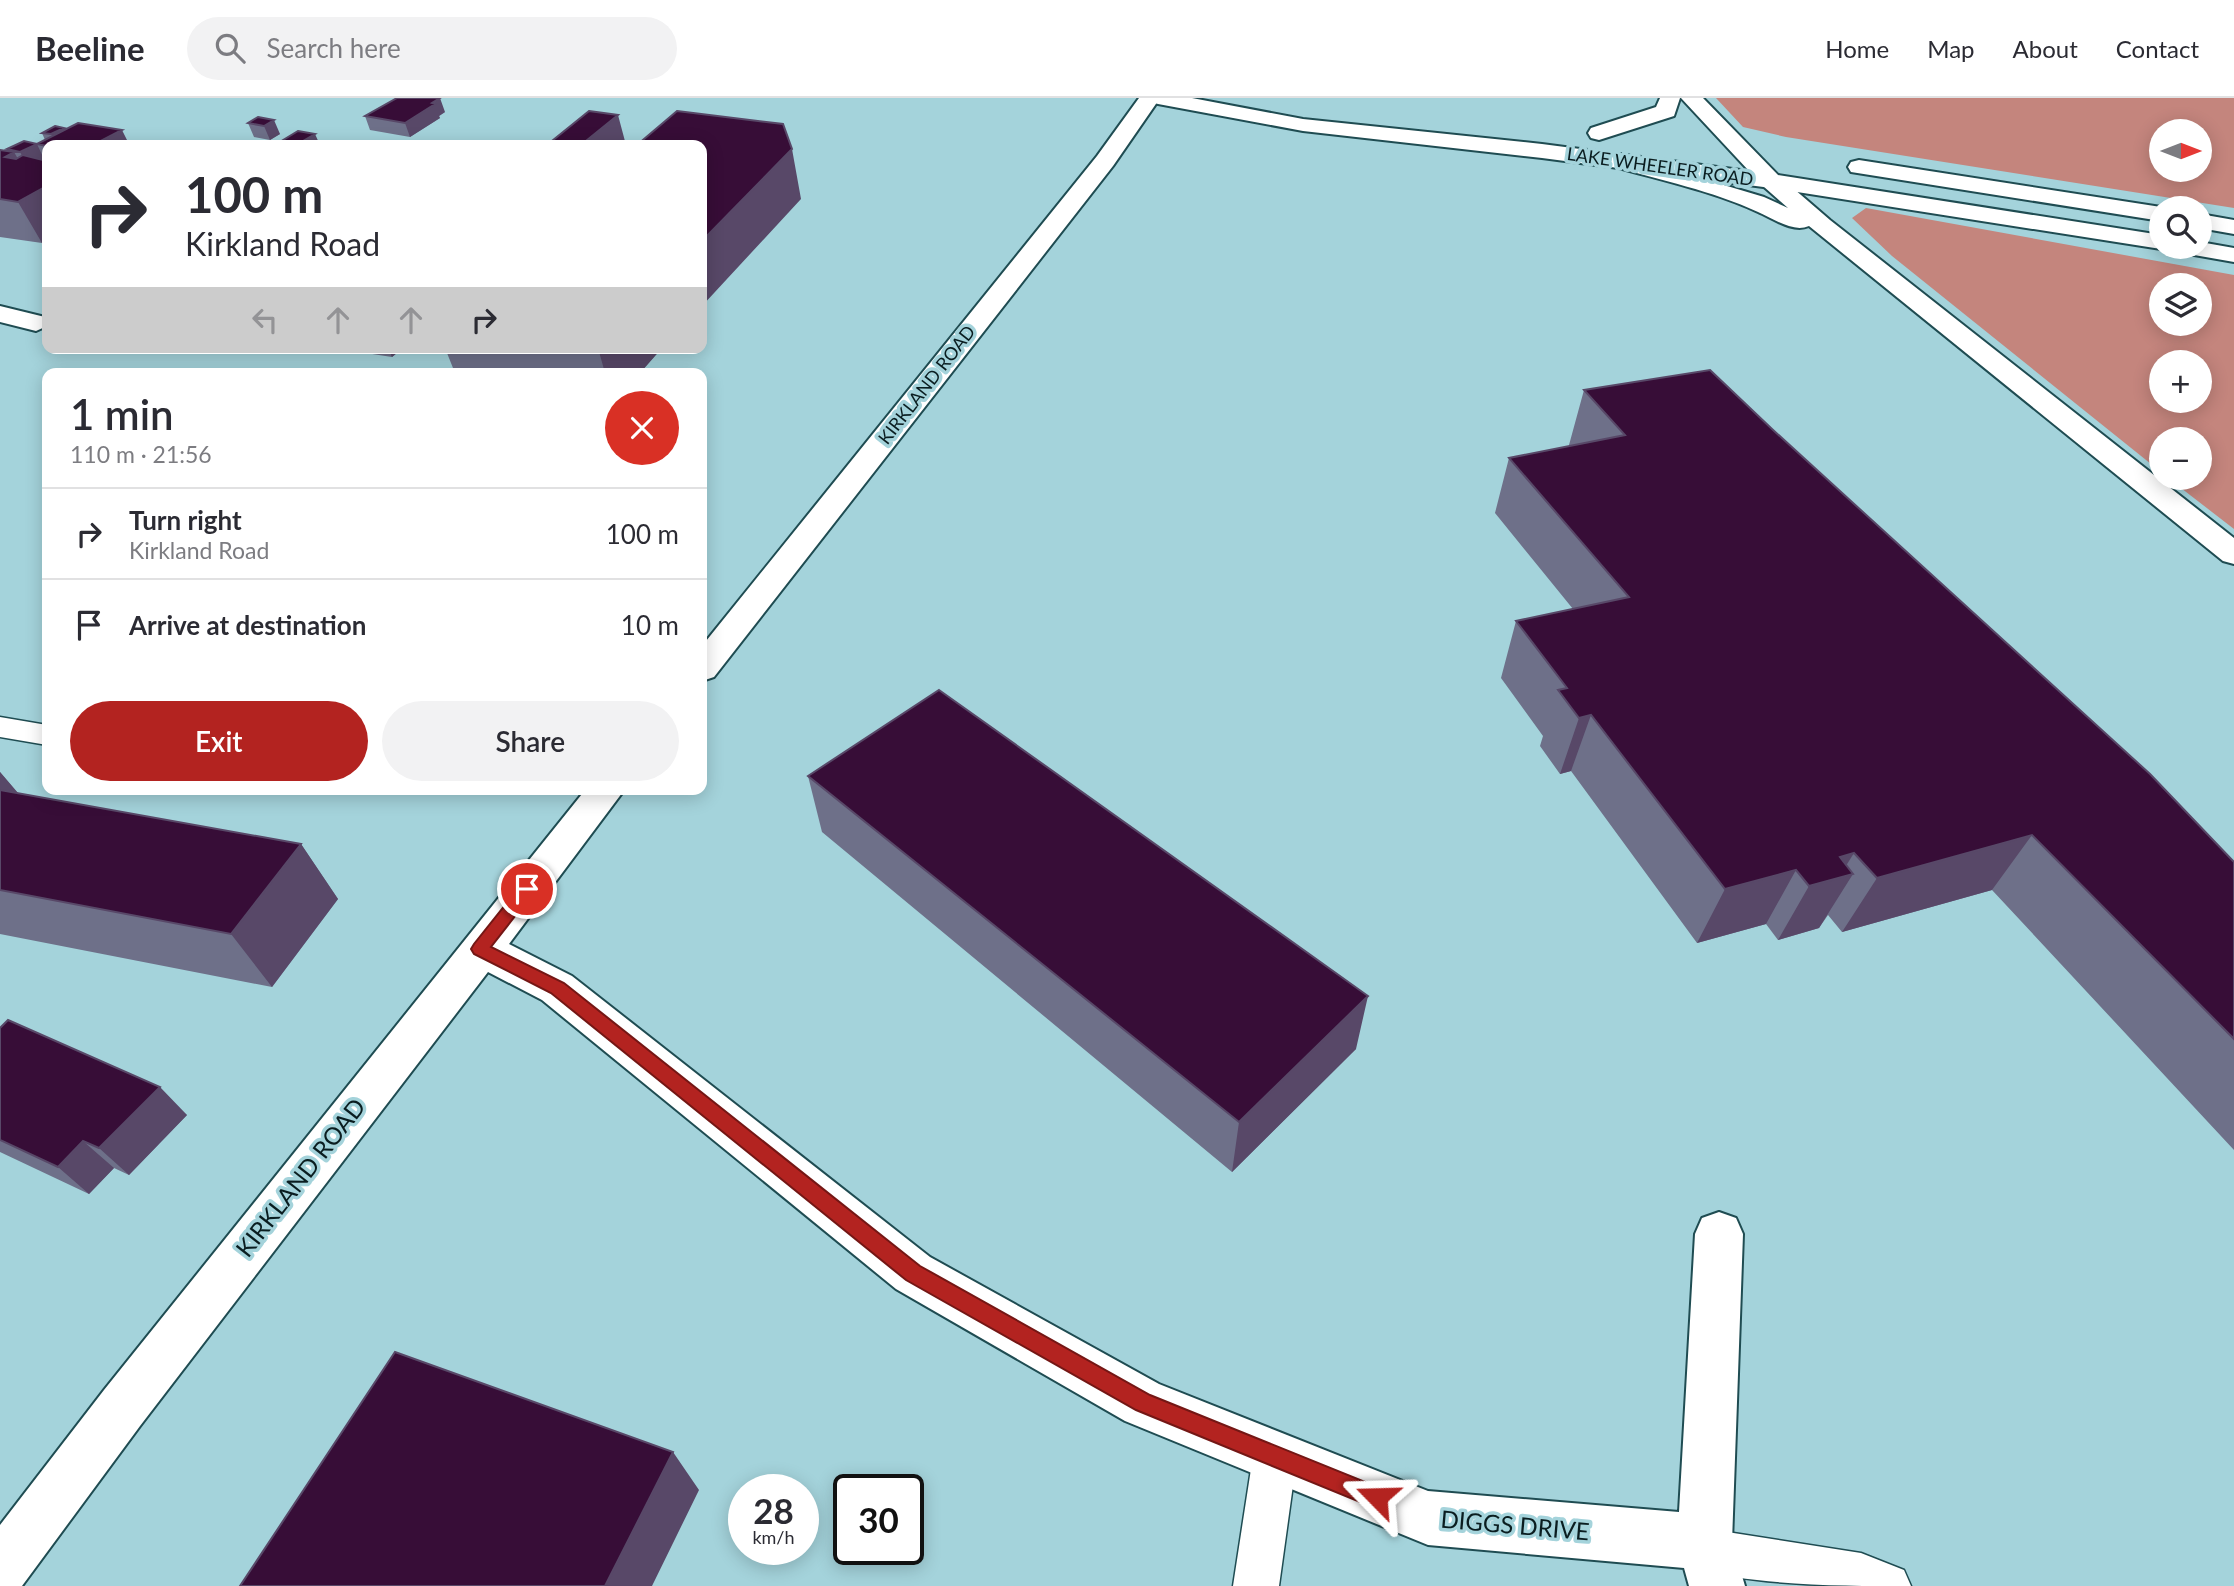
<!DOCTYPE html>
<meta charset="utf-8">
<style>
:root{--surface:#fff;--page:#f2f2f3;--text:#2b2b33;--muted:#7c7c81;--line:#e1e1e2;--accent:#b32320}
body{margin:0;font-family:Lato,sans-serif;background:var(--page);color:var(--text);height:100vh;display:flex;flex-direction:column;font-size:26px;white-space:nowrap}
*{box-sizing:border-box;margin:0}
p{font-size:23px;color:var(--muted)}
.icon{flex:none;width:38px;height:38px;fill:none;stroke:currentColor;stroke-width:2;stroke-linecap:round;stroke-linejoin:round}
.map{position:relative;flex:1;overflow:hidden}
.panel{position:absolute;left:42px;top:270px;width:665px;height:427px;display:flex;flex-direction:column;background:var(--surface);border-radius:14px;box-shadow:0 4px 18px #0003}
.panel>*{flex:none}
.top-card{position:absolute;left:42px;top:42px;width:665px;height:214px;border-radius:14px;box-shadow:0 4px 18px #0003;background:#fff;color:var(--text);overflow:hidden}
.needle{width:46px;rotate:90deg}
.tools{position:absolute;left:2149px;top:21px;display:grid;gap:14px}
.tools a{display:grid;place-items:center;width:63px;height:63px;border-radius:50%;background:var(--surface);box-shadow:0 4px 18px #0003;font-size:35px}
.speed{position:absolute;left:728px;top:1376px;display:flex;gap:14px;font-size:35px;font-weight:700;text-align:center}
.speed>*{display:grid;place-content:center;width:91px;height:91px;border-radius:50%;background:var(--surface);box-shadow:0 4px 18px #0003;line-height:1}
.speed small{font-size:18px;font-weight:400}
.speed .limit{border:4px solid #111;border-radius:10px;background:#fff;color:#111}
.pin{position:absolute;display:grid;place-items:center;width:60px;height:60px;color:#fff;margin:-30px;border:4px solid #fff;border-radius:50%;box-shadow:0 2px 7px #0007}
.me{position:absolute;width:77px;margin:-38px;rotate:292deg;stroke-linejoin:round;filter:drop-shadow(0 0 5px #0008)}
.turn{display:flex;align-items:center;gap:24px;height:147px;padding:0 28px;font-size:32px}
.turn .icon{width:91px;height:91px;stroke-width:2.5}
.turn b{display:block;font-size:49px;line-height:60px}
.lanes{display:flex;align-items:center;height:66px;padding:0 28px;background:#0003;justify-content:center;gap:35px;direction:ltr}
.lanes .off{opacity:.35}
.round{display:grid;place-items:center;flex:none;width:74px;height:74px;border-radius:37px;background:var(--page)}
.summary{display:flex;align-items:center;justify-content:space-between;height:119px;padding:0 28px}
h1{font-size:42px;font-weight:600;line-height:52px}
.cta{display:flex;gap:14px;margin-top:auto;padding:14px 28px}
.cta a{flex:1;height:80px;border-radius:42px;background:var(--accent);color:#fff;font-size:28px;font-weight:600;line-height:80px;text-align:center}
.cta a+a{background:var(--page);color:var(--text)}
ul{padding:0;list-style:none}
li{display:flex;align-items:center;gap:21px;height:91px;padding:0 28px;border-top:2px solid var(--line)}
li div{flex:1}
li b{display:block;font-size:26px}
li em{font-style:normal}
header{display:flex;align-items:center;gap:42px;box-sizing:border-box;height:98px;padding:0 35px;background:var(--surface);border-bottom:2px solid var(--line)}
header strong{font-size:33px}
nav{display:flex;gap:38px;margin-inline-start:auto;font-size:24px}
.search{width:490px;height:63px;background:var(--page);display:flex;align-items:center;gap:18px;box-sizing:border-box;padding:0 24px;border-radius:38px;color:var(--muted);font-size:26px}
.map>svg:first-child{display:block}
</style>
<header>
<strong>Beeline</strong>
<div class="search"><svg class="icon" aria-label="search" viewBox="0 0 24 24"><circle cx="10" cy="10" r="6"/><path d="M15 15l6 6"/></svg>Search here</div>
<nav><a>Home</a><a>Map</a><a>About</a><a>Contact</a></nav>
</header>
<div class="map">
<svg width="2234" height="1488" viewBox="0 0 2234 1488">
<rect width="100%" height="100%" fill="#a4d3db"/>
<!-- green -->
<path fill="#c4857d" fill-rule="evenodd" d="M1716,0h518v110l-448,-71 -43,-10zM2161,33h39v39h-39z
M1866,110l368,67v254l-66,-51h32v-39h-39v33l-269,-216 -40,-38zM2161,187h39v39h-39zM2161,264h39v39h-39z"/>
<g fill="none" stroke-linecap="round" stroke-linejoin="round">
<defs>
<path id="lane" d="M0,619l47,8v20l-47,-8z
M1275,1336l15,7 7,15 -18,130h-46l20,-130 7,-15z
M1708,1431l153,24 43,17 7,16c-69,0 -154,0 -219,-18l-7,-16 7,-16z"/>
<path id="street" d="M1139,0h21l-47,68 -399,511 -12,4v-35l395,-490z
M0,208l45,11 2,9 -11,5 -36,-9z
M586,691h39l-116,155 63,32 358,281 229,127 269,107 251,21 16,-278 7,-16 17,-6 17,6 7,16 -11,308 13,44h-56l-5,-18 -256,-23 -303,-124 -229,-132 -354,-289 -54,-28 -348,454 -118,160h-22v-61l104,-135z"/>
<path id="secondary" d="M1148,0h44l111,21 239,25 229,30 390,61v12h9l-9,2 -390,-61 -229,-30 -239,-27 -145,-27 -7,-2z
M1859,62l302,47 5,1h-5v13l-310,-49 -3,-5 3,-5z
M2200,116l34,6v14l-34,-6z
M2200,144l34,6v14l-57,-10 -3,-5h26z"/>
<path id="highway" d="M1660,0h20l-6,18 -75,24 -8,-2 -3,-5 3,-5 65,-21z
M1681,0h22l76,78 51,44 404,318v26l-11,-3 -414,-335c-16,7 -35,-7 -51,-14 -45,-21 -98,-32 -146,-46l-3,-5 3,-5 8,-2 144,43 24,11 -25,-22z"/>
</defs>
<!-- lane casing -->
<use href="#lane" stroke="#1f4c52" stroke-width="3"/>
<!-- street casing -->
<use href="#street" stroke="#1f4c52" stroke-width="4"/>
<!-- secondary casing -->
<use href="#secondary" stroke="#1f4c52" stroke-width="4"/>
<!-- highway casing -->
<use href="#highway" stroke="#1f4c52" stroke-width="4"/>
<!-- lane -->
<use href="#lane" fill="#fff" fill-rule="evenodd"/>
<!-- street -->
<use href="#street" fill="#fff" fill-rule="evenodd"/>
<!-- secondary -->
<use href="#secondary" fill="#fff" fill-rule="evenodd"/>
<!-- highway -->
<use href="#highway" fill="#fff" fill-rule="evenodd"/>
</g>
<!-- wall -->
<path fill="#6e7089" d="M445,14l-6,4 1,2 -30,19 -40,-7 -5,-14z
M258,19l22,17 -10,6 -16,-3 -6,-14z
M65,32l64,14 -2,1h-80v14h-3l-2,1v83l-42,-6v-87l8,1 -1,-2 30,-5 8,-4 -3,-7z
M358,250h45l-11,9 -33,-5z
M445,250h217l-22,25h-185z
M1584,292l188,39 462,433v288l-242,-260 -150,42 -14,-17 -9,13 -41,12 -12,-16 -69,19 -126,-172 -11,3 -20,-28 3,-10 -42,-58 15,-57 57,-12 -78,-96 14,-55 61,-12 -1,-1z
M0,674l18,21 283,51 37,55 -66,88 -272,-53z
M808,678l548,273 -124,123 -410,-340z
M0,930l187,87 -58,60 -15,-7 -25,26 -89,-42z"/>
<!-- shaded-wall -->
<path fill="#584868" d="M440,0l5,14 -6,4 1,2 -30,19 -5,-14z
M618,17l8,30h-45z
M274,22l6,14 -10,6 -6,-14z
M64,30l7,14 -14,3 -6,-11z
M122,32l7,14 -2,1h-34z
M315,36l5,11h-24z
M37,46l7,15 -16,8 -8,-15z
M792,51l9,50 -99,107v-65z
M14,54l23,40 10,-6v54l-5,3 -24,-41 -13,-45z
M388,250h15l-11,9z
M598,250h64l-22,25h-35z
M1591,617l-20,56 -11,3 19,-56z
M0,674l40,47 -40,-1z
M2032,737l-40,55 -150,42 35,-54z
M301,746l37,55 -66,88 -41,-53z
M1854,755l-15,24 14,-3 -34,54 -41,12 31,-54 31,-29z
M1796,772l-30,54 -69,19 28,-54z
M1368,898l-12,53 -124,123 7,-50z
M160,989l27,28 -58,60 -30,-27z
M83,1043l31,27 -25,26 -31,-27z
M673,1354l26,38 -47,96h-47z"/>
<!-- building -->
<path fill="#370d37" stroke="#584868" stroke-width="2" d="M397,0h43l-8,5 3,1 -30,19 -40,-7z
M589,13l29,4 -37,30h-34z
M677,13l106,13 9,25 -90,92v-96h-65z
M258,19l16,3 -10,6 -16,-3z
M78,25l44,7 -29,15h-46v1l-10,-2 -17,8 -13,-3 17,-8 13,3z
M55,28l9,2 -13,6 -9,-1z
M298,33l17,3 -19,11h-21z
M0,52l14,2 -9,5 11,2 7,-4 24,6v25l-29,16 -18,-3z
M1710,272l62,59 378,345 84,88v177l-202,-204 -155,43 -23,-25 -14,4 13,17 -44,12 -13,-16 -71,19 -134,-174 -12,3 -21,-28 9,-2 -51,-67 113,-24 -120,-139 116,-23 -41,-45z
M939,592l429,306 -129,126 -431,-346z
M0,692l301,54 -70,90 -231,-44z
M8,922l152,67 -61,61 -16,-7 -25,26 -58,-27v-112z
M395,1254l278,100 -68,134h-365z"/>
<!-- route -->
<path fill="#b32320" stroke="#741715" stroke-width="2" d="M527,785l6,2 2,4 -2,4 -42,54 73,36 356,283 230,129 235,95 3,7 -3,8 -8,4 -241,-99 -230,-130 -355,-287 -77,-39 -3,-5 3,-5 47,-59z"/>
<g text-anchor="middle" stroke-width="7" stroke-linejoin="round" paint-order="stroke">
<!-- far-street labels -->
<g font-size="18" fill="#0a1d20" stroke="#a4d3db">
<text transform="translate(1660 69) rotate(8)" y="6">LAKE WHEELER ROAD</text>
<text transform="translate(927 287) rotate(-52)" y="6">KIRKLAND ROAD</text>
</g>
<!-- near-street labels -->
<g font-size="24" fill="#0a1d20" stroke="#a4d3db">
<text transform="translate(301 1080) rotate(-52)" y="8">KIRKLAND ROAD</text>
<text transform="translate(1515 1428) rotate(5)" y="8">DIGGS DRIVE</text>
</g>
</g>
</svg>
<div class="tools">
<a><svg class="needle" viewBox="-14 -14 28 28"><path d="M0-13l5 13h-10z" fill="#e53935"/><path d="M0 13l5-13h-10z" fill="#7c7c81"/></svg></a>
<a><svg class="icon" aria-label="search" viewBox="0 0 24 24"><circle cx="10" cy="10" r="6"/><path d="M15 15l6 6"/></svg></a>
<a><svg class="icon" aria-label="layers" viewBox="0 0 24 24"><path d="M12 4l9 5-9 5-9-5zM3 14l9 5 9-5"/></svg></a>
<a>+</a>
<a>−</a>
</div>
<div class="speed"><div>28<small>km/h</small></div><div class="limit">30</div></div>
<div class="pin" style="left:527px;top:791px;background:#d93025"><svg class="icon" aria-label="arrive" viewBox="0 0 24 24"><path d="M6 21V4h12l-3 4 3 4H6"/></svg></div>
<svg class="me" style="left:1377px;top:1399px" viewBox="-20 -20 40 40"><path d="M0-17L14 15 0 8-14 15z" fill="#b32320" stroke="#fff" stroke-width="4"/></svg>
<div class="top-card">
<div class="turn"><svg class="icon" aria-label="right" viewBox="0 0 24 24"><path d="M7 20v-9h11M14 6l5 5-5 5"/></svg><div><b>100 m</b>Kirkland Road</div></div>
<div class="lanes"><svg class="icon off" aria-label="left" viewBox="0 0 24 24"><path d="M17 20v-9H6M10 6l-5 5 5 5"/></svg><svg class="icon off" aria-label="ahead" viewBox="0 0 24 24"><path d="M12 20V5M6 11l6-6 6 6"/></svg><svg class="icon off" aria-label="ahead" viewBox="0 0 24 24"><path d="M12 20V5M6 11l6-6 6 6"/></svg><svg class="icon" aria-label="right" viewBox="0 0 24 24"><path d="M7 20v-9h11M14 6l5 5-5 5"/></svg></div>
</div>
<section class="panel">
<div class="summary"><div><h1>1 min</h1><p>110 m · 21:56</p></div><a class="round" style="background:#d93025;color:#fff"><svg class="icon" aria-label="close" viewBox="0 0 24 24"><path d="M6 6l12 12M18 6L6 18"/></svg></a></div>
<ul>
<li><svg class="icon" aria-label="right" viewBox="0 0 24 24"><path d="M7 20v-9h11M14 6l5 5-5 5"/></svg><div><b>Turn right</b><p>Kirkland Road</p></div><em>100 m</em></li>
<li><svg class="icon" aria-label="arrive" viewBox="0 0 24 24"><path d="M6 21V4h12l-3 4 3 4H6"/></svg><div><b>Arrive at destination</b></div><em>10 m</em></li>
</ul>
<div class="cta"><a>Exit</a><a>Share</a></div>
</section>
</div>
